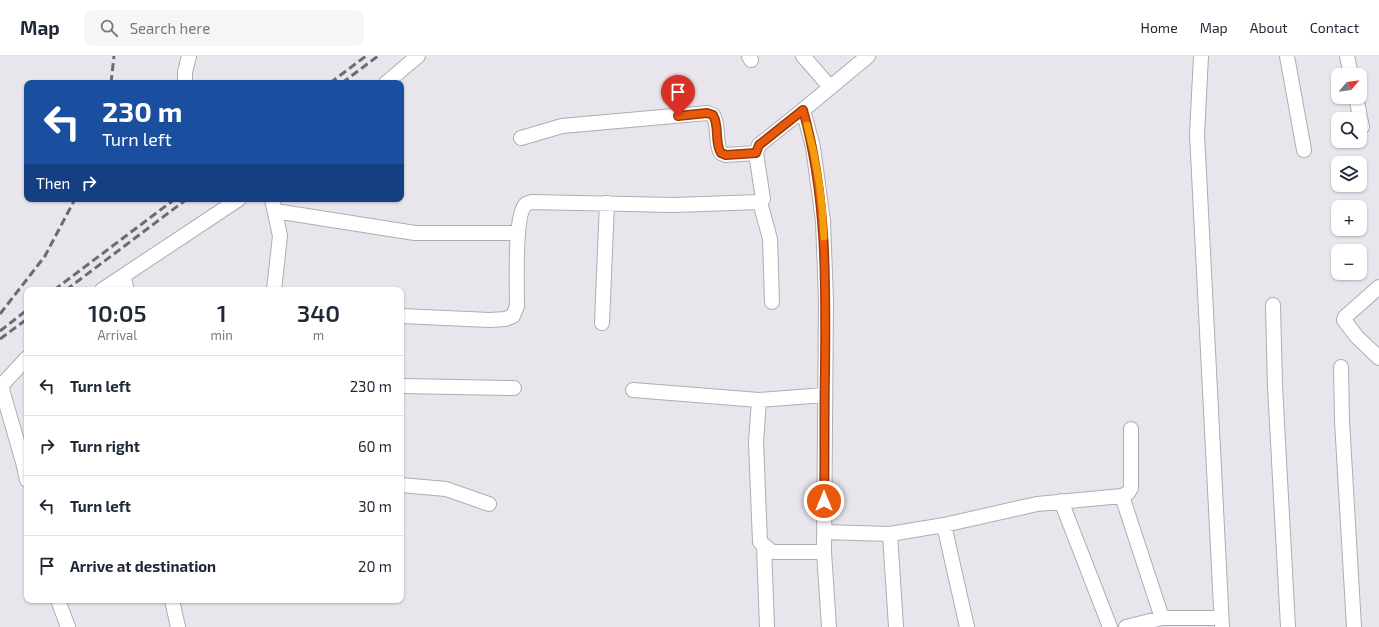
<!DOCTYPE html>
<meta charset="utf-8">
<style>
:root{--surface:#fff;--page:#f6f6f7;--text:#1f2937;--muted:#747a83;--line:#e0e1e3}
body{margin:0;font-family:"Exo 2",sans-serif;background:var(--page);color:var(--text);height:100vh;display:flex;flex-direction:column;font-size:15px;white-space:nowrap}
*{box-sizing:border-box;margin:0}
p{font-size:13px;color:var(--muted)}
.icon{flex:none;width:22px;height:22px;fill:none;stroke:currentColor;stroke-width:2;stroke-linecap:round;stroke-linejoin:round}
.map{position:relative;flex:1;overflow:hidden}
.side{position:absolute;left:24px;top:231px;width:380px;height:316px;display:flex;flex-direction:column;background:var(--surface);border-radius:8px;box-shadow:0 1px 3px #0004}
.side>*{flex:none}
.top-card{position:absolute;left:24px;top:24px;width:380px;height:122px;border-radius:8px;box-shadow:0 1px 3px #0004;background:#1a4fa0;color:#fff;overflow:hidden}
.needle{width:26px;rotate:61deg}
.controls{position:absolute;left:1331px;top:12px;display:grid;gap:8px}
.controls a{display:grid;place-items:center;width:36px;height:36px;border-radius:8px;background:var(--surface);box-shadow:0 1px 3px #0004;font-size:20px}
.pin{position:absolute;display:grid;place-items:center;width:34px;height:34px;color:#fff;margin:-41px -17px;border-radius:50% 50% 50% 0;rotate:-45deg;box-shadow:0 0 4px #0007}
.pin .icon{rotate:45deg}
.me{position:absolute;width:44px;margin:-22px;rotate:0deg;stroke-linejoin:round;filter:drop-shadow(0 0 3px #0008)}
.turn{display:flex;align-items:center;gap:14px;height:84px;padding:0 12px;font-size:18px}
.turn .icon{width:52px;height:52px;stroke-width:2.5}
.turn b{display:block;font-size:28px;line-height:34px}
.then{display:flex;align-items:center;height:38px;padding:0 12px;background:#0003;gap:8px;font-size:15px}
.eta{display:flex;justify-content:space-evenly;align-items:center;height:68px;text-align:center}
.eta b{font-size:24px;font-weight:600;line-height:28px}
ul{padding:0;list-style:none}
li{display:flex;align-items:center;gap:12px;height:60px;padding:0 12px;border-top:1px solid var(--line)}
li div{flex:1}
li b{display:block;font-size:15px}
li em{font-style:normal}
header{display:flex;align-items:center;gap:24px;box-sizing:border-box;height:56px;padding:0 20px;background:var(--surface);border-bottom:1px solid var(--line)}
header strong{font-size:19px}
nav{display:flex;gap:22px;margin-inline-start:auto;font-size:14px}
.search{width:280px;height:36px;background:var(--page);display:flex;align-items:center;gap:10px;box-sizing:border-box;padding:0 14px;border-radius:8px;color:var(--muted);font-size:15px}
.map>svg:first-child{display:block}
</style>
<header>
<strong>Map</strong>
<div class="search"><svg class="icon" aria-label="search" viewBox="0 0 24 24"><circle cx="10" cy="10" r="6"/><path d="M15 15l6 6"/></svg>Search here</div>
<nav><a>Home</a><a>Map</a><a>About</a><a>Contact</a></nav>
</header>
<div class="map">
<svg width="1379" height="571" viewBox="0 0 1379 571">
<rect width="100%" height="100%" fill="#e9e5ed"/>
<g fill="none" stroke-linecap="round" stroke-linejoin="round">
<defs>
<path id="minor" d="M749,0l2,4
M803,0l27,31
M1201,0l-4,78 25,493
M1287,0l17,94
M1347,0l4,19
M185,27v-11l4,-16
M386,27l32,-27
M1356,41l6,30
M521,82l41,-12 145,-13 6,2c7,12 1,27 8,38l5,2 30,-2
M272,143l8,37 -6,54
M760,146l10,37 2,63
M275,155l140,22h102
M123,220l4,14
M1379,231l-34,30 -1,3 13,17 22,21
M102,234l137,-91
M1273,249l2,81 13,241
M401,260l89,4 15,-1 8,-3 4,-10c0,-18 -3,-92 9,-102 1,-1 3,-1 5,-2l143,3 86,-3 3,-3 -7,-46 3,-8 44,-35
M602,267l5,-120
M1341,311l1,54 12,206
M1,330l22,76 4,18
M401,330l113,2
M0,331l27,-29
M633,334l126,10
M401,429l45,4 43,15
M1122,440l40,122
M1061,445l49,126
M944,469l23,102
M824,476l66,2 54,-9 93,-21 85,-8 6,-3 3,-5v-59
M890,478l6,93
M764,490l3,81
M824,496h-52l-12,-10 -4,-100 3,-42 66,-5
M58,544l10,27
M172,544l6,27
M829,571l-5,-75 2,-252 -3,-79 -10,-74 -10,-37 65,-54
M1126,571l36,-9h59"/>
</defs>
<!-- minor casing -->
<use href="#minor" stroke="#b0acb4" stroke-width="16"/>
<!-- minor -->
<use href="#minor" stroke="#fff" stroke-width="14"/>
<!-- rail -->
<path stroke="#6e6b70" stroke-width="3" stroke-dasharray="8 4" stroke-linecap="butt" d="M111,27l3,-27
M330,27l36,-27
M342,27l36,-27
M54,234l121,-91
M66,234l121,-91
M0,258l45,-58 30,-57
M0,275l27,-21
M0,283l27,-20"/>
</g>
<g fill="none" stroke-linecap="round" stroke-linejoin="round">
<defs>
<path id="route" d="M678,60l29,-3 6,2c7,12 1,27 8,38l5,2 30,-2 3,-8 44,-35c24,86 23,172 22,261 -1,44 0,87 -1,130"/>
</defs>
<!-- route casing -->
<use href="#route" stroke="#983908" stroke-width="10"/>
<!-- route -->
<use href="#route" stroke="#ea580c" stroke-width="7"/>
<!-- slow -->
<path stroke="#f59e0b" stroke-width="7" d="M807,69c10,36 16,75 17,112"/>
</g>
</svg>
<div class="controls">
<a><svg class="needle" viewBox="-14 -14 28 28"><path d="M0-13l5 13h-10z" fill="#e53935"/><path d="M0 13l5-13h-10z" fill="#747a83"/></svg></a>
<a><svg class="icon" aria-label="search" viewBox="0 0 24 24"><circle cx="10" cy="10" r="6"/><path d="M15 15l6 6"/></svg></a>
<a><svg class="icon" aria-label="layers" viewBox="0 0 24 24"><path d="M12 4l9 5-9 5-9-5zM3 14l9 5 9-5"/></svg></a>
<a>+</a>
<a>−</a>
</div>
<div class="pin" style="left:678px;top:60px;background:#d93025"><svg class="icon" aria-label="arrive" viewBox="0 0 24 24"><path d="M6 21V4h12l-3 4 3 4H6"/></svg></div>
<svg class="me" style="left:824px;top:445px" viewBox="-20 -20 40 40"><circle r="17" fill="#ea580c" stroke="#fff" stroke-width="3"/><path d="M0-11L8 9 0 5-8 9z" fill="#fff"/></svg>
<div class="top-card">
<div class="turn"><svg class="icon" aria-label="left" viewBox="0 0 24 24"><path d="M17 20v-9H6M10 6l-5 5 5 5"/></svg><div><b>230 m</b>Turn left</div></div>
<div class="then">Then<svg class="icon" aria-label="right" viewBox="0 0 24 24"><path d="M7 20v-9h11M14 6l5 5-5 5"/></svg></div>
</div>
<section class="side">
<div class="eta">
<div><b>10:05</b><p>Arrival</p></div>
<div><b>1</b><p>min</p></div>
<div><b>340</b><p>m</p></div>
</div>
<ul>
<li><svg class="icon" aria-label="left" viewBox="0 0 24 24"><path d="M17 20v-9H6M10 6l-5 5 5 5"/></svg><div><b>Turn left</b></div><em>230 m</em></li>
<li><svg class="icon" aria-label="right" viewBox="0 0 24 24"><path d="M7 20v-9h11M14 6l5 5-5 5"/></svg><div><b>Turn right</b></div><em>60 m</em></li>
<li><svg class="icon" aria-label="left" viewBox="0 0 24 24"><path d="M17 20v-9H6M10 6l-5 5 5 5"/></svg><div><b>Turn left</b></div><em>30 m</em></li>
<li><svg class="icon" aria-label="arrive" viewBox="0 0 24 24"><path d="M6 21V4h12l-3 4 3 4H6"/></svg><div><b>Arrive at destination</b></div><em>20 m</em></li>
</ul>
</section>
</div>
